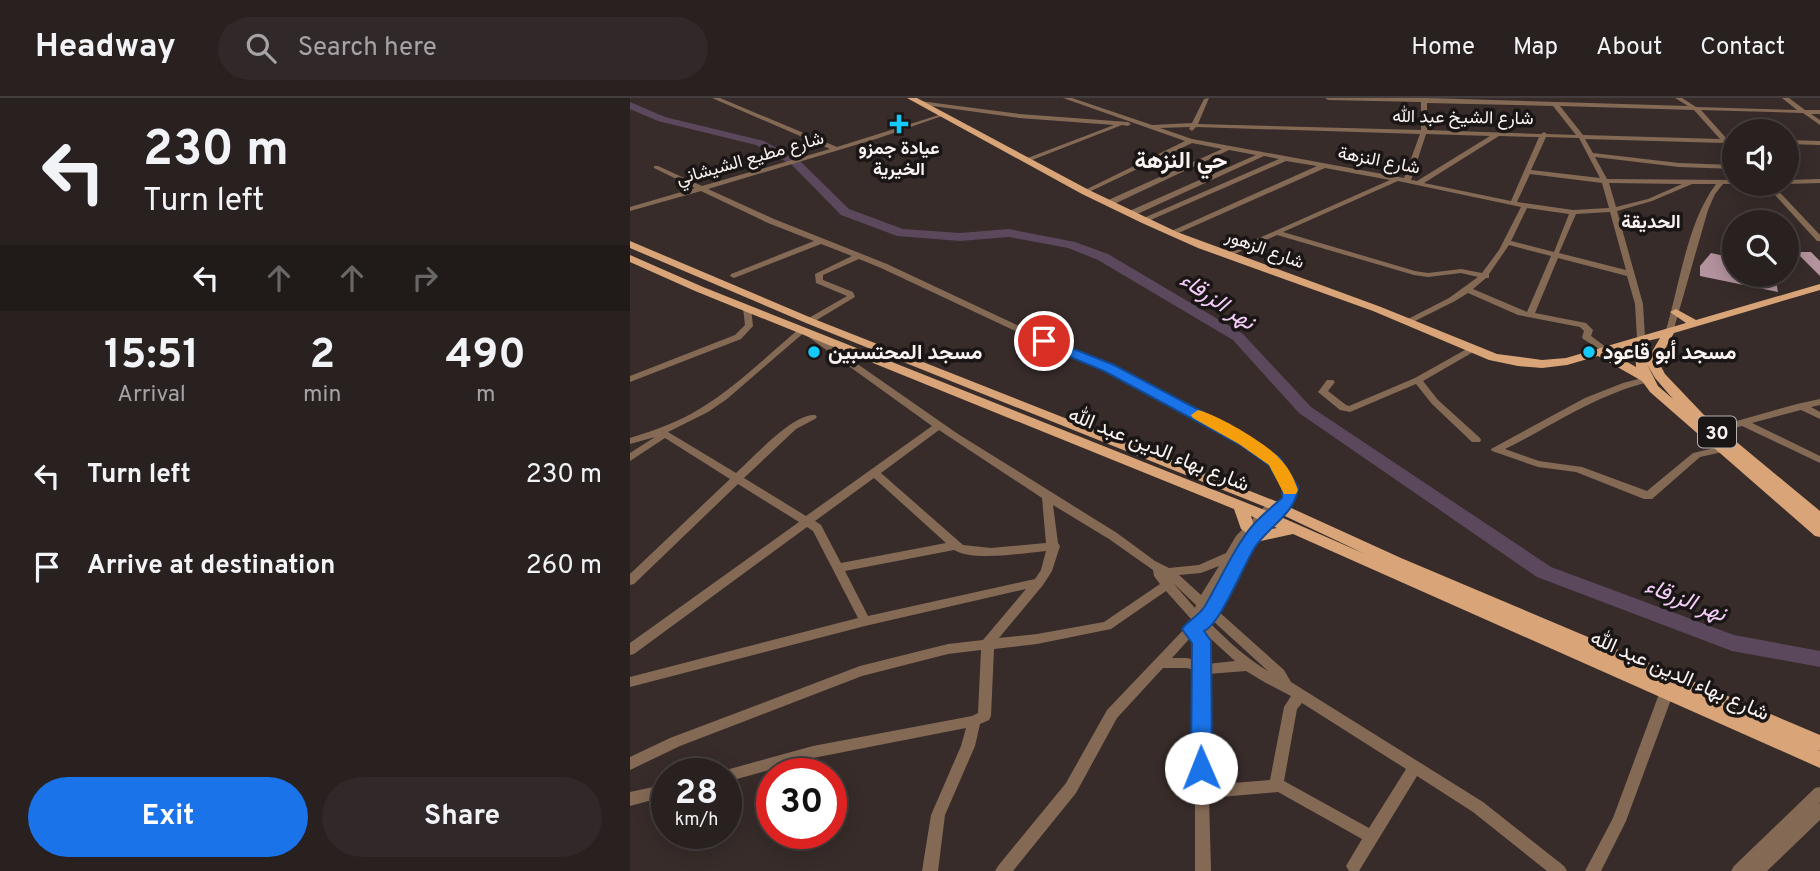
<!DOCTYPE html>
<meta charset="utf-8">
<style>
:root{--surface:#292120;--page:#312929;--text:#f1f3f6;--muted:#a5a3a5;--line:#453e3e;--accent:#1a73e8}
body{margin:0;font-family:Overpass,Vazirmatn,sans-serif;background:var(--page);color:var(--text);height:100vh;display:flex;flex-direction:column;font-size:26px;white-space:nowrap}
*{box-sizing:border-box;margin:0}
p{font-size:23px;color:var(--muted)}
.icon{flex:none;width:38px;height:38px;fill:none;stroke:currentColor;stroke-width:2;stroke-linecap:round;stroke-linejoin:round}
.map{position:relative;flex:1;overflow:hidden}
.details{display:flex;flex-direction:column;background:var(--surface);width:630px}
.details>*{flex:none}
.top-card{background:#292120;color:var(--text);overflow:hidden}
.tools{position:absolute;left:1092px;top:21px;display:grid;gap:14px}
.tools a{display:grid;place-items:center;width:77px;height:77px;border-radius:50%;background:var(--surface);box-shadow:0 4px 18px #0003,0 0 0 2px var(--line);font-size:35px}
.speed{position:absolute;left:21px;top:660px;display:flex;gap:14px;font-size:35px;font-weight:700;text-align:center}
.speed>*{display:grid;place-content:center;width:91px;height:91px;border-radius:50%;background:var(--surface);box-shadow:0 4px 18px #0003,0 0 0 2px var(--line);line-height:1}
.speed small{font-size:18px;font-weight:400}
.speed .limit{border:10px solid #d22;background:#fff;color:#111}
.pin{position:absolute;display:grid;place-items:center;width:60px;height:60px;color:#fff;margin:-30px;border:4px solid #fff;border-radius:50%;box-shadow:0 2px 7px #0007}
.me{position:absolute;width:77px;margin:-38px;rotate:359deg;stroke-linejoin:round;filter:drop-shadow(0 0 5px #0008)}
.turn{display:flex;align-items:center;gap:24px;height:147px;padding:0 28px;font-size:32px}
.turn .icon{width:91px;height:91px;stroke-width:2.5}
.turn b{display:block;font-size:49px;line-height:60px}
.lanes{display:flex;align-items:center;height:66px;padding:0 28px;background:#0003;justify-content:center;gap:35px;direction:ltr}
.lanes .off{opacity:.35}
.eta{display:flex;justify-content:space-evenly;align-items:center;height:119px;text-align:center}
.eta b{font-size:42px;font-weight:700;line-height:49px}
.action{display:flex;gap:14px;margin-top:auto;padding:14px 28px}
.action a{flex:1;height:80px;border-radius:42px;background:var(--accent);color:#fff;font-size:28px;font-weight:700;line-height:80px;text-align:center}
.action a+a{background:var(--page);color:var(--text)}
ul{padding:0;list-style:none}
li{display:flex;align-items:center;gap:21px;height:91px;padding:0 28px}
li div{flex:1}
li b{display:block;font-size:26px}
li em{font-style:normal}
header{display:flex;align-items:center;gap:42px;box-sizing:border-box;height:98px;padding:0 35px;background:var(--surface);border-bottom:2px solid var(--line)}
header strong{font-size:33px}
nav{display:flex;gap:38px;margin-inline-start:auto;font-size:24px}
.search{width:490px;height:63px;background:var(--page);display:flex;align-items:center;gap:18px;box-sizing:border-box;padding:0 24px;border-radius:38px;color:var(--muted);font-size:26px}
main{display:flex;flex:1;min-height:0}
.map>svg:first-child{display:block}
</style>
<header>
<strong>Headway</strong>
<div class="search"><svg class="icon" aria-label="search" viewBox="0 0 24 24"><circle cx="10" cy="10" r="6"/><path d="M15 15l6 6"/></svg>Search here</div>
<nav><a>Home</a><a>Map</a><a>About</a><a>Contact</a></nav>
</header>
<main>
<section class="details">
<div class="top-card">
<div class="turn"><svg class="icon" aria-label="left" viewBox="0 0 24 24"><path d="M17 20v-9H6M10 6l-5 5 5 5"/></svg><div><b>230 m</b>Turn left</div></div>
<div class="lanes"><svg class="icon" aria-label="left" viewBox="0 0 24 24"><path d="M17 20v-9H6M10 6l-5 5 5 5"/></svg><svg class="icon off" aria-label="ahead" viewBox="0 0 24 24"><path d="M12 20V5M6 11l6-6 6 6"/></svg><svg class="icon off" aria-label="ahead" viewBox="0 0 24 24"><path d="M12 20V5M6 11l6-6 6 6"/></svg><svg class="icon off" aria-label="right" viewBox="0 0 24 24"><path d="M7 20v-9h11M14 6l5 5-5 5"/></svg></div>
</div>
<div class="eta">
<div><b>15:51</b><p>Arrival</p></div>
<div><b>2</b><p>min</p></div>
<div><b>490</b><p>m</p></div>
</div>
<ul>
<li><svg class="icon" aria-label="left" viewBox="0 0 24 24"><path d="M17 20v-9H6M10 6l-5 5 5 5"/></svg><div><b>Turn left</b></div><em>230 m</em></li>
<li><svg class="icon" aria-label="arrive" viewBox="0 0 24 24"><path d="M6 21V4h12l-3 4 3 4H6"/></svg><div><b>Arrive at destination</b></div><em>260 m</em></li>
</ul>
<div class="action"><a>Exit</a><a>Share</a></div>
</section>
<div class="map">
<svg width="1190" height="773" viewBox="0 0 1190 773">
<rect width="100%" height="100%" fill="#372c2a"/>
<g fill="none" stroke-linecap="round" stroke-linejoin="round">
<!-- river -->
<path fill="#5b485d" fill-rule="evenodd" d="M0,4l35,15 99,24 36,20 49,48 54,20 57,4 49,-4 66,13 33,12 135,80 68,73 240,160 183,68 86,16v16l-88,-16 -195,-74 -238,-164 -66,-73 -135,-80 -30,-12 -59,-11 -49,4 -63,-5 -56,-21 -49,-50 -36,-20 -98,-24 -28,-12z"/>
</g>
<!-- building -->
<path fill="#b3939e" d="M1166,154h15l9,9v15z
M1081,155l23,5v17h24l-2,2 20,4 2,11 -78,-16v-10z"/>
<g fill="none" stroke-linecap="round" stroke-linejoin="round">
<!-- minor -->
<path fill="#846a55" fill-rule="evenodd" d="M82,0h8l117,49 105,-33v2l-63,22 -171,51 66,30 113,45 160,75 65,27 50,26 87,47 30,20 16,28v13l-39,41 -38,70 66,59 7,12 192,120 81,64 3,5h-20l-74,-59 -56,-36 -58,95h-10l-3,-5 16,-27 -84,-47 -69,6 2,73h-16v-199l-1,-2 -7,-2h-24l-46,50 -41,75 -63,78h-18l3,-5 68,-83 41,-73 82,-86 2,-5 -25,-28 -55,38 -74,15 -43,5 -3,67 -2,4 -9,4 -5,22 -30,69 -7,56h-16l9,-56 30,-69 5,-18 -153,30 -87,24v-8h-6l6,-4 87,-24 159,-30 6,-3 3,-63 -33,4 -86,22 -182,70 -50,24v-13l40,-19 190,-72 88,-22 35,-4 43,-51 -161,37 -235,61v-10l228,-59 -45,-87 -6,-4 -173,127 -4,1v-12l169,-121 -61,-38 -104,100 -4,1v-11l100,-95 -65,-41 -35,23v-8l25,-16 -25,7v-6c25,-8 49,-16 71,-30 36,-22 67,-53 99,-80l3,-1 4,3 -80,69 -19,13 -40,20 68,41c17,-15 57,-60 79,-58l2,2 -2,2 -19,10 -52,49 62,38 126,-90 -125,-90 -1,-2 4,-3 148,103 159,99 38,28 14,7 30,-3 27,-12 10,-17 33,-34h8l1,3 7,-6v-12l-14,-24 -30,-20 -135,-73 -65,-27 -160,-75 -22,-9 -36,16v5l30,12 2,5 -45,27 -3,-1v-4l40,-23 -31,-13 -1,-9 37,-18 -31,-12 -87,34 -4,-2 1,-2 83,-33 -46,-18 -67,-32 -71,20v-4l65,-19 -41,-20v-2h4l44,20 128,-37zM309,332l103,68 4,45 -55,5 -28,-3 -82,-72zM244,380l72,65 -105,20 -20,-38 -6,-4zM423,407l56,34 44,31 1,6 6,8 -56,38 -67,12 -38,4 44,-53 9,-14 8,-25 -2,-3zM615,443l-35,62h-1zM324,452c21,12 68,3 92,1l-5,19 -6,9 -167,37 -23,-45zM589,468l-18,29 -22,-20 22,-2zM543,485l23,22 -1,3zM582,522l56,51c-22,-13 -40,-30 -58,-48zM570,531l35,32 -28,3 -1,-26zM561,539l3,3 1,20 -8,-2h-15zM616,573l20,12 25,13 -7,11 -14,73 -61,5 -1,-111zM672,605l104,66 -37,59 -85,-47 13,-72z
M433,0h9l80,27 40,-2 12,-24 5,-1 -11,26 223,6v-28l-93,-2 -3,-2h102l261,8 -13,-8h7l14,9 101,3 -15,-12h7l16,12h15v4h-9l9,6v5l-17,-12 -102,-3 26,29h7v4h-3l3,3v6l-10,-9 -139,-4 8,14 86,10 55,2v4l-55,-2 -84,-10 12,22 127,1 1,4h-12l-8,10 -7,16 -35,122 -3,1 -4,-3c14,-47 21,-107 50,-146h-24l-40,17 -35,10 26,93 2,34 -1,2 -3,1 -4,-3 -2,-34 -8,-28 -69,-18 -23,55 51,10 7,7 -2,6 19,14 -4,3 -23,-14 -1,-2 2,-6 -4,-4 -62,-12 -50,-22 -13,8 -44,22h-6l-1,-2 45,-23 29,-21 -17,-4 -33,4 -14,-2 -137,-40 -47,21h-6l-1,-2 167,-74 -65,-12 -151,67 -7,-2 150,-67 -31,-5 -140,61 -7,-2 140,-61 -15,-3 -131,60h-6v-4l129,-57 -27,-5 -117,55h-6v-4l116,-52 -30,-6 -103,49h-4v-2l100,-49zM797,5l126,3 23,29 -29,-1 -3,-2 -3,2 -114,-4zM930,8l134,4 26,29 -137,-4zM560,29l-1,2 3,2 4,-4 224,7 -16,44 -212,-39 -32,-11zM796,36l64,2 -73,45 -6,-1zM869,38l40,1 -28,64 -87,-18zM916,39l33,1 21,40 -69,-8zM900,76l72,9 7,25 -36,2 -56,-8zM768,83l123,26 -22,43 -17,23 -21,-4 -33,4 -13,-2 -132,-39zM979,85l73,1 -34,15 -32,8zM897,110l42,6 -15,38 -43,-11zM980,114l16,58 -67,-17 17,-39zM879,147l42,11 -24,56 -54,-23 13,-11h3v-4z
M290,3l99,13 109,8 3,2 -3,2 -6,-1 -95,37 -2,-1v-2l89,-34 -95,-7 -101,-14 -1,-1z
M1157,42l33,1v4l-33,-1z
M1190,81v4l-33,1h-1l1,-4z
M1135,86h7l48,51v6h-3z
M117,207l4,3 2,18 -12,13 -111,43v-6l105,-41 10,-10 -2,-17z
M842,248l4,3 -1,2 -52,30 15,19 42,38 1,2 -1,2h-8l-40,-38 -16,-20 -66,28 -10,-2 -22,-18 9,-12h6l2,2 -7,9 18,14 3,1 66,-28z
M1016,279l3,1 2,2 -2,2c-54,13 -95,43 -144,67l34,12 43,6 65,24 46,-38 30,-7 4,1 1,2 -1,2 -27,6 -48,42h-8l-68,-27 -38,-5 -46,-16 -1,-2 94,-51 38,-15z
M1190,301v6l-9,2 9,5v7l-19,-9 -49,13 68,33v7l-78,-37 -27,7 -5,-3 2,-2 85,-24z
M1036,591l5,1 2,4 -47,127 -25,50h-16l28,-53 46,-124 2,-4z
M37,686v12l-37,10v-14z
M1190,689v15l-1,2 1,-1v17l-53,51h-36l3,-5 81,-78z"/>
<!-- major -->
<path fill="#d9a477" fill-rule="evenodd" d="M277,0h10l172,92 88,42 204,75 116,47 45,6 24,-2 120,-35 -16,-11 6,-3 20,11 124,-36v6l-146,43 -16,28 7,13 39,41 116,96v26l-5,-1 -165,-144 -8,-11 -44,-25 -31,9 -25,3 -24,-2 -29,-6 -116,-49 -175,-63 -56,-25 -60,-29zM1030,240l-13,22v-19zM1005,247l1,22 -26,-15zM1017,266l8,14 18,21 -15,-13z
M0,143l184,78 464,183 123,56 419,177v16l-24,-10 24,10v17l-527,-234 -41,9 -5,-1 -2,-4 3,-4 -7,-5 -7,-20 -539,-218 -65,-29v-7l73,32 564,224 98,43 -97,-46 -462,-185 -176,-75zM621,418l26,12 -24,4 2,-3z"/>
</g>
<!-- route -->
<path fill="#1a73e8" stroke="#114b97" stroke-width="2" d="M414,239l70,28 136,72 30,21 18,29c-1,25 -30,40 -43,60 -12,19 -34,76 -51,84l7,10 1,127 -3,6 -8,3 -7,-3 -3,-6 1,-125 -10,-14c5,-8 16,-12 23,-23 16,-27 28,-57 48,-81 9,-10 19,-18 29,-27v-11l-13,-22 -30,-21 -135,-73 -65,-27 -2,-3z"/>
<!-- slow -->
<path fill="#f59e0b" d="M568,312c22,6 70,34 84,51 8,9 12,18 16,29l-2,4h-12l-15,-29 -30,-21 -46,-26 -2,-3z"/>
<!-- markers -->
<g fill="#15cafb" stroke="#1a1615" stroke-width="2.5">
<path d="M265.5 15.5h7v7h7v7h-7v7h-7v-7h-7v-7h7z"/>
<circle cx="184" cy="254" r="7"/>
<circle cx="959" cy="254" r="7"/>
</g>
<g text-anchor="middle" stroke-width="7" stroke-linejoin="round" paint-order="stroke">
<!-- far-street labels -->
<g font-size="18" fill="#faf3f2" stroke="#1a1615">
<text transform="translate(833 19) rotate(1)" y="6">شارع الشيخ عبد الله</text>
<text transform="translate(120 60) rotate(-16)" y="6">شارع مطيع الشيشاني</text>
<text transform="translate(749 62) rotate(11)" y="6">شارع النزهة</text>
<text transform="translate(635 151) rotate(20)" y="6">شارع الزهور</text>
</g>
<!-- far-poi labels -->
<g font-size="18" font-weight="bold" fill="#faf3f2" stroke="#1a1615">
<text x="269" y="56">عيادة جمزو<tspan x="269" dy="21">الخيرية</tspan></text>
</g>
<!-- far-neighbourhood labels -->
<g font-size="19" font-weight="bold" fill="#faf3f2" stroke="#1a1615">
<text x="1021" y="130">الحديقة</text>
</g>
<!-- shield labels -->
<rect fill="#1a1615" stroke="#b7b1b0" stroke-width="2" x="1068" y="318.5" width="38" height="31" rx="5"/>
<g font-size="19" font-weight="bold" fill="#faf3f2">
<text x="1087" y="341">30</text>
</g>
<!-- poi labels -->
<g font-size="21" font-weight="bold" fill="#faf3f2" stroke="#1a1615" text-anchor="start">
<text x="198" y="261">مسجد المحتسبين</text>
<text x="973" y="261">مسجد أبو قاعود</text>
</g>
<!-- street labels -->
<g font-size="21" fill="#faf3f2" stroke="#1a1615">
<text transform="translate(529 351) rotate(22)" y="7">شارع بهاء الدين عبد الله</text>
<text transform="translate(1050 577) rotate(24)" y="7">شارع بهاء الدين عبد الله</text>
</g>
<!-- far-district labels -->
<g font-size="23" font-weight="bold" fill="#faf3f2" stroke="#1a1615">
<text x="551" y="70">حي النزهة</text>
</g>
<!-- water labels -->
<g font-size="23" font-style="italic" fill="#f4cef9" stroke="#1a1615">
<text transform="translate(588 202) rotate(34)" y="8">نهر الزرقاء</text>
<text transform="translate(1056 501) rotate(21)" y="8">نهر الزرقاء</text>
</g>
</g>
</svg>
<div class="tools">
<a><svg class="icon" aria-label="sound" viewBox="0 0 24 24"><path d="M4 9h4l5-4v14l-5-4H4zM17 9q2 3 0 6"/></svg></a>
<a><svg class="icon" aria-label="search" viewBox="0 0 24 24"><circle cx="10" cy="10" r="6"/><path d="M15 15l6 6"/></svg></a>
</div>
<div class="speed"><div>28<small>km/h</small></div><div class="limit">30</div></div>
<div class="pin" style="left:414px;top:243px;background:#d93025"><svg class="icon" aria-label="arrive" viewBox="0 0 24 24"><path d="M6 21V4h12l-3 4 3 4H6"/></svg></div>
<svg class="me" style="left:571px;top:670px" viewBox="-20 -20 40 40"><circle r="19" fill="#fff"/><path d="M0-13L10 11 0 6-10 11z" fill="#1a73e8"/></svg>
</div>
</main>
